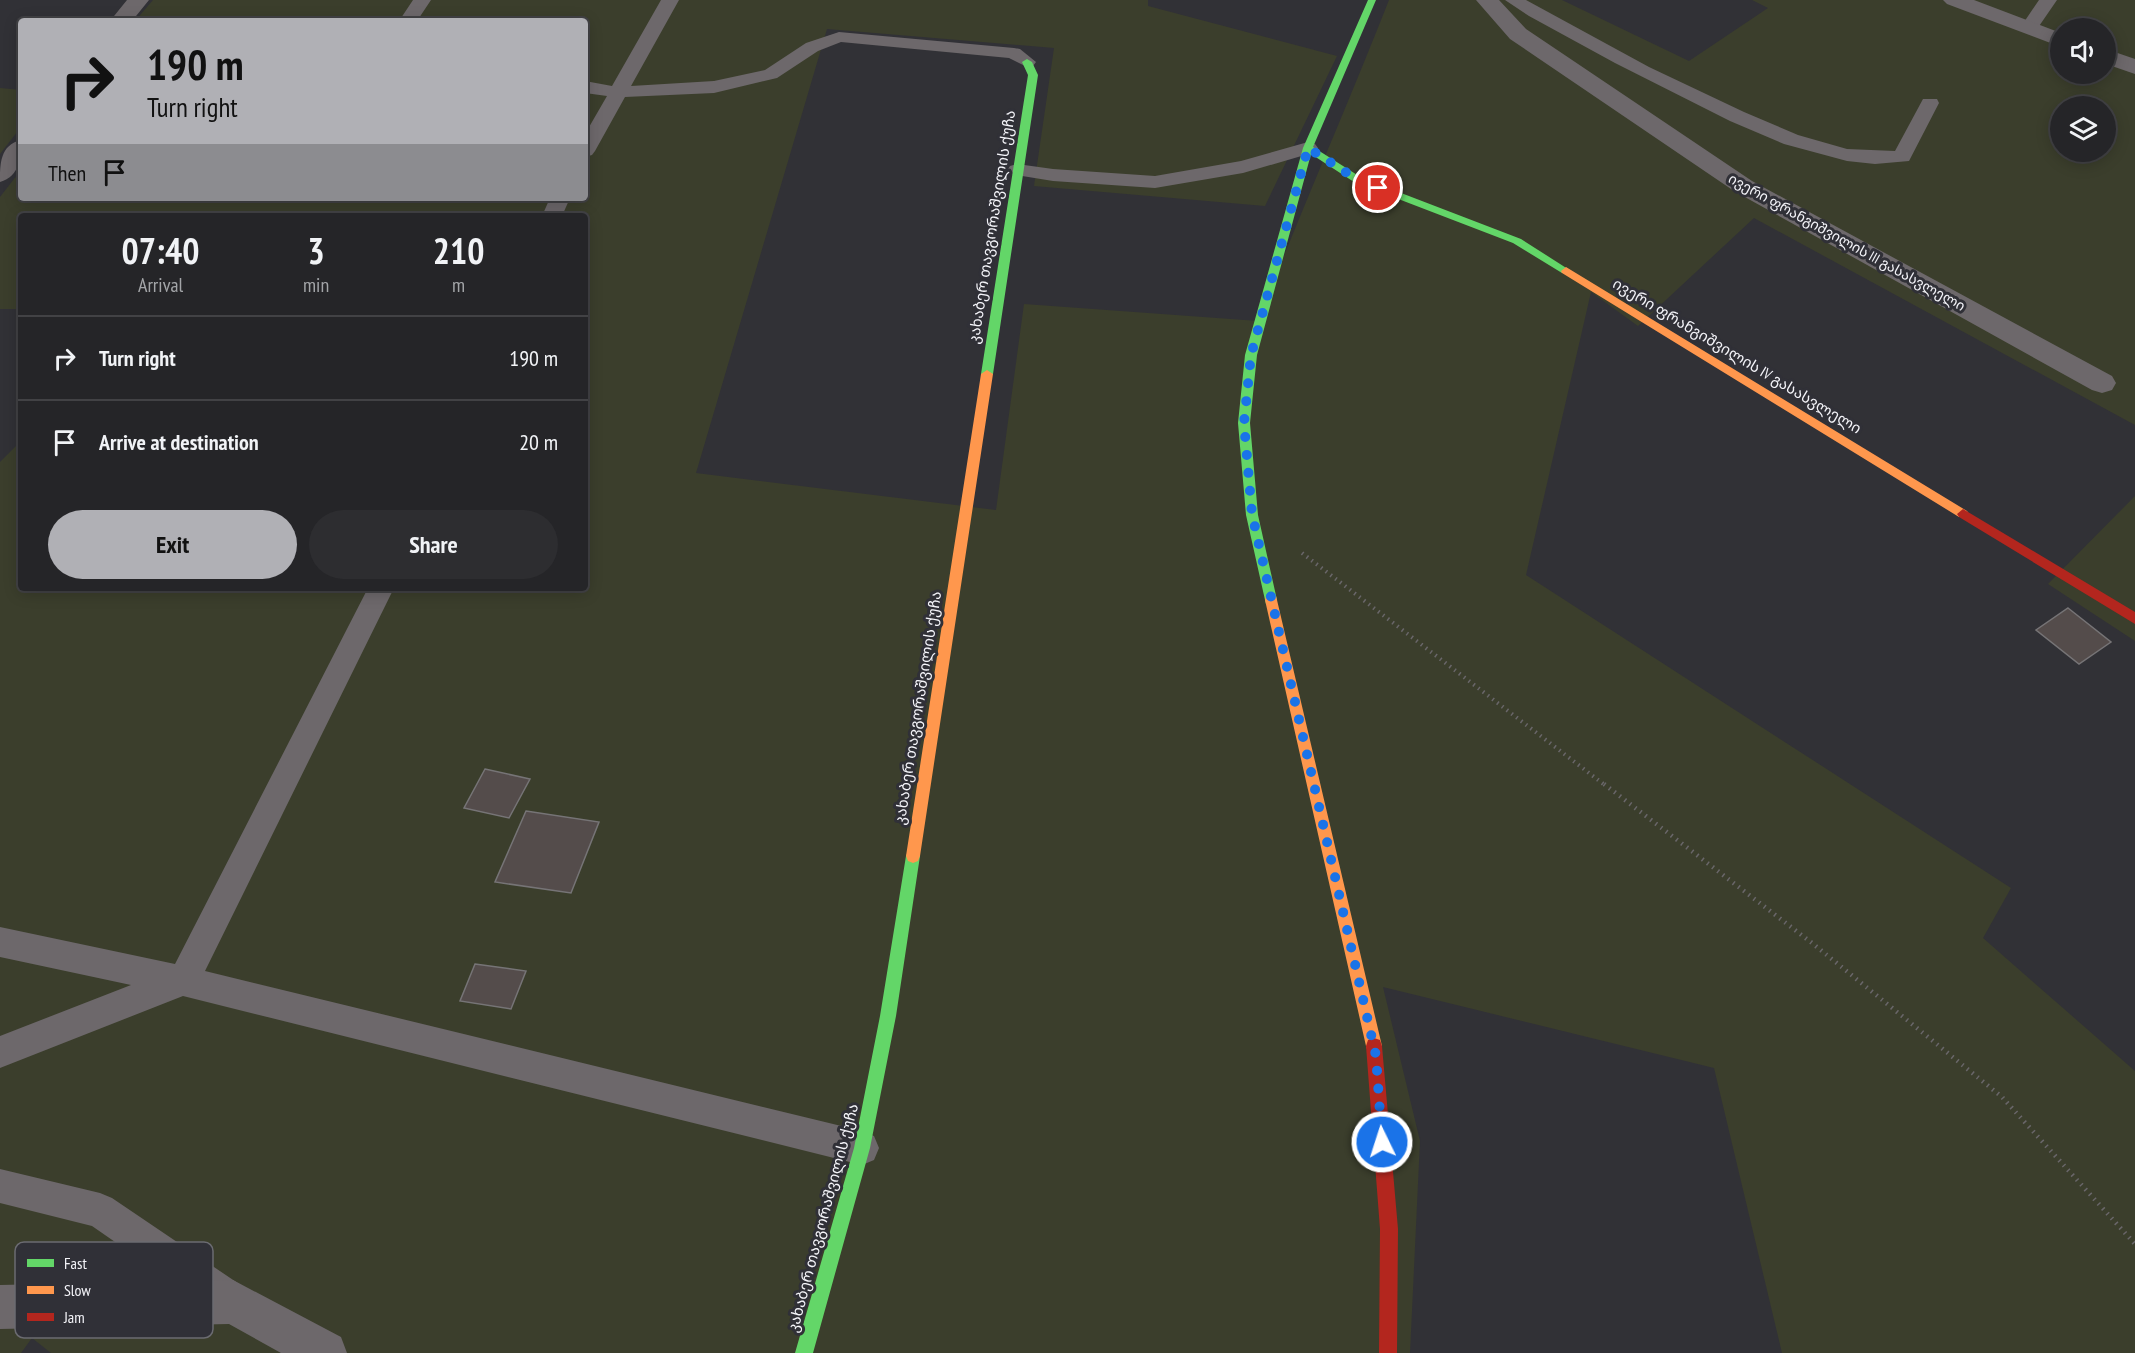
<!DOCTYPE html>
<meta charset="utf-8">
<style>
:root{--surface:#252528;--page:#2d2d30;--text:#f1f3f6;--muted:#a3a5a8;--line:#424245;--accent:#b0b0b5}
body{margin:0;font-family:"PT Sans Narrow","Noto Sans Georgian",sans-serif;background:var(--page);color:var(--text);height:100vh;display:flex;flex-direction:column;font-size:22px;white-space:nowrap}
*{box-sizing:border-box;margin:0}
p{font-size:20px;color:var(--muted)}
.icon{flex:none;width:33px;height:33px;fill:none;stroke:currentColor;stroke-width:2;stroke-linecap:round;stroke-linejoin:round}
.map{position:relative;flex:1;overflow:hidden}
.sheet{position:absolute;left:18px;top:213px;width:570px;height:378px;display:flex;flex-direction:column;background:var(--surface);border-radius:6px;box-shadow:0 3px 15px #0003,0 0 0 2px var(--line)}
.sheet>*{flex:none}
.top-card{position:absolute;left:18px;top:18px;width:570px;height:183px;border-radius:6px;box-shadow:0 3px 15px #0003,0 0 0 2px var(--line);background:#b0b0b5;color:#111;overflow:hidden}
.buttons{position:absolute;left:2050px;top:18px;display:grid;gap:12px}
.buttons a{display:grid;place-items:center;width:66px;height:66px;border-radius:50%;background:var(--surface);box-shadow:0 3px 15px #0003,0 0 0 2px var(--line);font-size:30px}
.pin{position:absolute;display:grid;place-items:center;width:51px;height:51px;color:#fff;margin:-26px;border:3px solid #fff;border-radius:50%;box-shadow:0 2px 6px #0007}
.me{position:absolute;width:66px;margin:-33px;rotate:356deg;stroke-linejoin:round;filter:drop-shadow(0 0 4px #0008)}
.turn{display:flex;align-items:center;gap:21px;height:126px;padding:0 30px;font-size:27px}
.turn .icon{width:78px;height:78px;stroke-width:2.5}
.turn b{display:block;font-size:42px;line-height:51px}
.then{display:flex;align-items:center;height:57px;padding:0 30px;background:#0003;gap:12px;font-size:22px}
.eta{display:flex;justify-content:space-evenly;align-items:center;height:102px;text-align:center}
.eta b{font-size:36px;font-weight:800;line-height:42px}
.button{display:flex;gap:12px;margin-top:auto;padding:12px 30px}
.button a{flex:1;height:69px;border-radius:36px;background:var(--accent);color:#111;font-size:24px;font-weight:800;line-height:69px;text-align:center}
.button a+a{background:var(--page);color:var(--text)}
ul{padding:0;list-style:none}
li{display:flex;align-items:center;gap:18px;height:84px;padding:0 30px;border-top:2px solid var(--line)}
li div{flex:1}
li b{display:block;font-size:22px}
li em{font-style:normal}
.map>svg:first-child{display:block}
</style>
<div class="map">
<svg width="2135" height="1353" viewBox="0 0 2135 1353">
<rect width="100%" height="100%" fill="#313136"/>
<!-- green -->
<path fill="#3b3e2c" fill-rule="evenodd" d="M153,0h995v6l189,50 -72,150 -231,-20 20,-138 -227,-19 -131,444 300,37 28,-206 234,17c42,-108 89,-214 131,-321h173l127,61 79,-53 -16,-8h383v425l-381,-207 -116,108 -47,-34 -65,283 485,313 -28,50 152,133v282h-353l-68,-285 -331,-81 37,154 -10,212h-1359l-19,-15 -11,15h-21v-891l21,-21v147h564v-372h-564v93h-21v-112l21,-27v28h564v-177h-450zM2061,28h45v46h-45zM2061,106h45v46h-45z
M0,88l21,2v37l-21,27z
M2135,496v145l-87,-57z"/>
<!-- building -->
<path fill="#544c4b" stroke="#767476" stroke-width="1.5" d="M2068,608l43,34 -32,22 -43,-34z
M485,769l45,10 -21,39 -45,-10z
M526,811l73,11 -28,71 -76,-11z
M475,964l51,7 -15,38 -51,-8z"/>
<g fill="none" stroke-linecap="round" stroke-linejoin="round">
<!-- path-far1 -->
<path stroke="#696669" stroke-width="4" stroke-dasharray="1.5 4.5" stroke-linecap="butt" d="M1302,553l304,233"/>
<!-- path -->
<path stroke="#696669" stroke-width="4.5" stroke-dasharray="1.5 5" stroke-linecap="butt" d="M1604,784l208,159 190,154 133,147"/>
<!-- lane -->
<path fill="#6d686b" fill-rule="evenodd" d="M413,0h18l-14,21h-18z
M661,0h18l-48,86 83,-5 51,-11 41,-27 33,-11 175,16 6,1 16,13 -3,4 -6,1 -18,-9 -168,-16 -23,9 -41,27 -63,15 -89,4 -30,54 -3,4 -7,2v-23l22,-38 -22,-3v-12l27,5z
M1505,0h21l123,67 95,45 54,23 49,14 48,2 28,-52h14l2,4 -30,58 -34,3 -28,-3 -63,-17 -54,-23 -115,-58 -86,-47z
M2039,0h18l-22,32h-12l-3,-4z
M1308,142l7,2 3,4 -3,4 -72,21 -88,15 -102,-7 -43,-7 -3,-4 3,-4 7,-2 36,5 102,7 86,-15z
M550,198h20l-8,18h-20z
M368,588h26l-189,383 657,160 12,5 5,12 -5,12 -12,5 -679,-169 -183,72v-32l131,-51 -131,-28v-30l175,37z
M0,1169l100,24 12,5 133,90 5,13 -5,13 -13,5 -13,-5 -127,-88 -92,-23z"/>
<!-- street -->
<path fill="#6d686b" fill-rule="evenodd" d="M127,0h22l-17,21h-22z
M1476,0h23l27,29 226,152 360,195 4,7 -4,7 -10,3 -10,-3 -358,-199 -224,-152z
M1943,0h31l87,33v14l-114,-43z
M2106,49l29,10v15l-29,-10z
M21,140c0,18 -1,36 -21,42 0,-18 0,-37 21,-42z
M233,1280l108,57 6,16h-66l-52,-29 -229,5v-44z"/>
<!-- fast -->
<path fill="#63d668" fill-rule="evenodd" d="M1368,0h8l-63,147 49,31 159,61 50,32 -1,2h-8l-49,-30 -159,-61 -43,-28 -54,201 -7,68 8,92 19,85 -1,4h-10l-1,-4 -19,-85 -8,-92 7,-68 58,-207z
M1027,59l5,3 6,13 -45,299 -6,4 -6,-4 47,-299 -6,-13z
M913,849l5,2 2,5 -24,160 -26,132 -57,205h-18l59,-205 26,-132 26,-160 2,-5z"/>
<!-- slow -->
<path fill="#ff974d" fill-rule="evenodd" d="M1566,267l401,244 2,3 -2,3h-8l-397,-244 -1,-2z
M987,370l6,4 -73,482 -2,5 -5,2 -5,-2 -2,-5 75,-482z
M1271,595l5,1 1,4 105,446 -2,6 -6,2 -6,-2 -2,-6 -101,-446 1,-4z"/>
<!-- jam -->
<path fill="#b3261e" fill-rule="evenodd" d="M1963,509l172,103v12l-176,-107 -2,-3z
M1374,1038l6,2 2,6 16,183 -1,124h-18l1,-124 -14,-183 2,-6z"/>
</g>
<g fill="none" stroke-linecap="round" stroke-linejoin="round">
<!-- route -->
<path stroke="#1a73e8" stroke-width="10" stroke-dasharray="0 18" d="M1378,188l-20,-8 -50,-32 -57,207 -7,68 8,91 124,542 6,86"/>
</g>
<g text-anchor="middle" stroke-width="6" stroke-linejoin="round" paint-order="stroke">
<!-- far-street labels -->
<g font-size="14" fill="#f4f4f9" stroke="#303037">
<text transform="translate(1847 242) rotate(29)" y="5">ივერი ფრანგიშვილის III გასასვლელი</text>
</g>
<!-- street labels -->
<g font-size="15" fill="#f4f4f9" stroke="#303037">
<text transform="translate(992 227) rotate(-81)" y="5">კახაბერ თავგორაშვილის ქუჩა</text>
<text transform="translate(1737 356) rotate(31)" y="5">ივერი ფრანგიშვილის IV გასასვლელი</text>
<text transform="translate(918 708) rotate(-81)" y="5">კახაბერ თავგორაშვილის ქუჩა</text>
<text transform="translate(823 1218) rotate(-75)" y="5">კახაბერ თავგორაშვილის ქუჩა</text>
</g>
</g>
<!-- legend -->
<rect x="15" y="1242" width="198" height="96" rx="9" fill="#303037" stroke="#6b6b71" stroke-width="1.5"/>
<rect x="27" y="1259" width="27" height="8" fill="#63d668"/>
<rect x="27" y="1286" width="27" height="8" fill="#ff974d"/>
<rect x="27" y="1313" width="27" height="8" fill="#b3261e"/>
<g font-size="16" fill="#f4f4f9">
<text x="64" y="1269">Fast</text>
<text x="64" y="1296">Slow</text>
<text x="64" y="1323">Jam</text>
</g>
</svg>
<div class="buttons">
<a><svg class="icon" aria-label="sound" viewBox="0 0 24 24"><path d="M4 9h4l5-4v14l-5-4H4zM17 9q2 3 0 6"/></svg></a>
<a><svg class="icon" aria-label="layers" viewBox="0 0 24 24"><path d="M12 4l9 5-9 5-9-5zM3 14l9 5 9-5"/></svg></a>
</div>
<div class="pin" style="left:1378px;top:188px;background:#d93025"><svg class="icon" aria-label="arrive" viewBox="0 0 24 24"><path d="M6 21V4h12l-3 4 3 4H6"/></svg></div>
<svg class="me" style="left:1382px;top:1142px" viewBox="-20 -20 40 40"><circle r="17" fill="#1a73e8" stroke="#fff" stroke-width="3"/><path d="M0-11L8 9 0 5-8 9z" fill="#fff"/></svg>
<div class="top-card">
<div class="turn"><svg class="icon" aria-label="right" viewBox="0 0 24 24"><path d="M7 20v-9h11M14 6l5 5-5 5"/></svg><div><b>190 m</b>Turn right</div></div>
<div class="then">Then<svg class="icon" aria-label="arrive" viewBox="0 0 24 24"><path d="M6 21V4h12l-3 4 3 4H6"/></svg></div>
</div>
<section class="sheet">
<div class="eta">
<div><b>07:40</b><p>Arrival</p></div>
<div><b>3</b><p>min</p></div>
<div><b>210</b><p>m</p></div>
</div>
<ul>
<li><svg class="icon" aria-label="right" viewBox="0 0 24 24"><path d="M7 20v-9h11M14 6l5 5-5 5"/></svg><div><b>Turn right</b></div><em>190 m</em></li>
<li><svg class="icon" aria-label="arrive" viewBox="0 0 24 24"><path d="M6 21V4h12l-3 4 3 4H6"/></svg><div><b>Arrive at destination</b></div><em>20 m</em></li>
</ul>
<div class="button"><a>Exit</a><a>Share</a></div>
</section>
</div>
